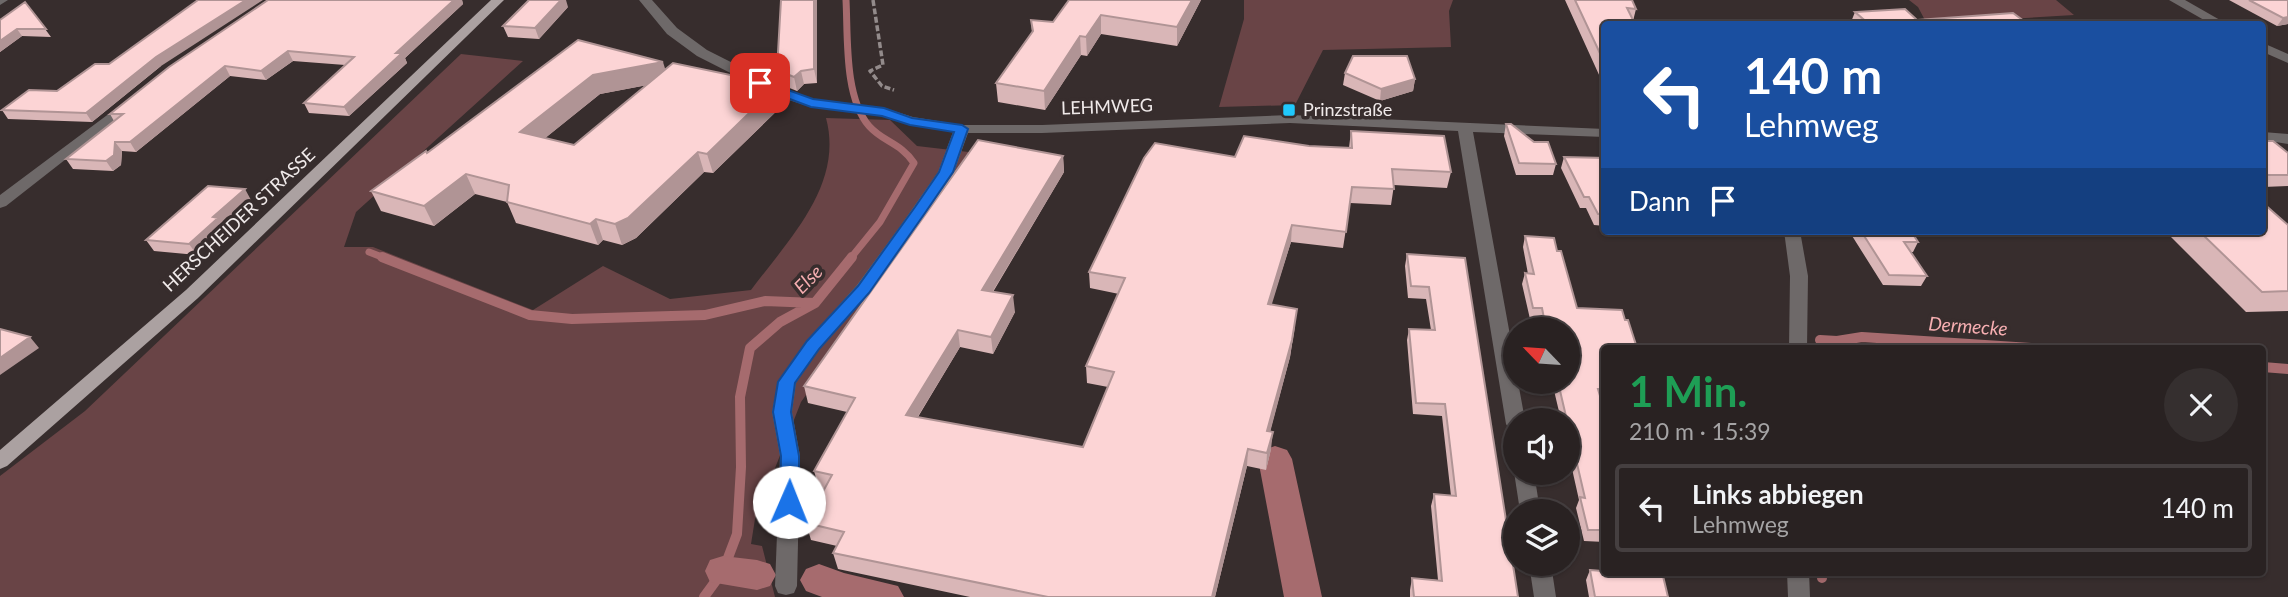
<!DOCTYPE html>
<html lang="de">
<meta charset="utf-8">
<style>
:root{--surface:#292222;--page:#352f2f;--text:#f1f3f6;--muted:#a5a4a5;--line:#453f40}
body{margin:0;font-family:Lato,sans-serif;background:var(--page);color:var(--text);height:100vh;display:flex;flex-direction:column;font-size:26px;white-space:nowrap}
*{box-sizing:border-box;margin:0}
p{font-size:23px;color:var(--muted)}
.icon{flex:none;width:38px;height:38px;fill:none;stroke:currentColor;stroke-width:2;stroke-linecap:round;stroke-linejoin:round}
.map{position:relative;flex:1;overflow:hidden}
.sheet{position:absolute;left:1601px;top:345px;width:665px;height:231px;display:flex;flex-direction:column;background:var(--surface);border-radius:7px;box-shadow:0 2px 5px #0004,0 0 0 2px var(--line)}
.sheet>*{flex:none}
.banner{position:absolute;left:1601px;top:21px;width:665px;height:214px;border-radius:7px;box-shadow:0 2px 5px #0004,0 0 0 2px var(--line);background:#1a4fa0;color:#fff;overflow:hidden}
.needle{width:46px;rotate:295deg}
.controls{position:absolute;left:1503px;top:317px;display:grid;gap:14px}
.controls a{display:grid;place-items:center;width:77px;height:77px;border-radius:50%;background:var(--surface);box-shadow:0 2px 5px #0004,0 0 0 2px var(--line);font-size:35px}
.pin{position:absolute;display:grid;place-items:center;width:60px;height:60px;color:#fff;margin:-30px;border-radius:14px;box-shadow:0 4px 10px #0006}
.me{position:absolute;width:77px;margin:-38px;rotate:1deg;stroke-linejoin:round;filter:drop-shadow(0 0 5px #0008)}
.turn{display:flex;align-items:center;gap:24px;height:147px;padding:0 28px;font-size:32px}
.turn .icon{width:91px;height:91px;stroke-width:2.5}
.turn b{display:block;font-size:49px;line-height:60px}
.then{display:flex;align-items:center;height:66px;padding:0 28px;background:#0003;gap:14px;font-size:26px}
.round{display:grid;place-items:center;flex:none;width:74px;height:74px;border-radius:37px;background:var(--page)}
.summary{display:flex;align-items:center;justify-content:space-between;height:119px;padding:0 28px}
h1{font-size:42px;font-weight:700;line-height:52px;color:#1e9e55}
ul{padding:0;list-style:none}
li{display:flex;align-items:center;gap:21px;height:88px;margin:0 14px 10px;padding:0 14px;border:4px solid var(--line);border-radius:7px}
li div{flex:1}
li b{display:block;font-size:26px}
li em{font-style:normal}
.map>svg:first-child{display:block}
</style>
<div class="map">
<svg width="2288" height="597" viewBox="0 0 2288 597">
<rect width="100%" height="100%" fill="#372d2d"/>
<!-- green -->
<path fill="#694446" d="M1244,0h209l-4,11 2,36 -128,3 -28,55 -76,2 25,-88z
M1909,0h147l18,15 -147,9 -9,-17z
M461,54l62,7 -167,151 -12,35h29l160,63 70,-44 67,33 81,-9c38,-51 93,-105 75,-172l64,2 27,26 60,7 -176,249 -46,117 -4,25 11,2 13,51h-775v-121l85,-65z"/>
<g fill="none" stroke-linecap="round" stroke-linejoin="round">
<!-- stream-far1 -->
<path stroke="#a66b6e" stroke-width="7" d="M846,0c2,36 -2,97 23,126 14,16 32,17 45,37l-34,59 -30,37
M369,252l18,7"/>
<!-- stream -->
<path stroke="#a66b6e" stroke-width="10" d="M382,257l148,58 42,4 133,-4 60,-14 50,2
M1820,340l17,1 25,-4 169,11
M2263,367l25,2
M1822,572v6
M704,597l19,-26 14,-37 4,-67 -1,-70 10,-49 30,-26 35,-19 37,-46"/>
<!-- canal -->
<path fill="#a66b6e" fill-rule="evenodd" d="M1275,446l12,4 5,9 30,138h-38l-26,-138 5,-9z
M723,556l34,4 13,4 6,11 -6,11 -13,4 -47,-8 -5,-11 5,-11z
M819,564l25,9 54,13 6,11h-82l-16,-6 -6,-11 6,-11z"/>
<!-- path -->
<path stroke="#938b8b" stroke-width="3.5" stroke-dasharray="6 2.5" stroke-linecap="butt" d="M873,0l10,65 -13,6 12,15 12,4"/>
<!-- minor -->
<path fill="#6e6969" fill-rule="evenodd" d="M0,0h8l-8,5z
M639,0h13l25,28 30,22 79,40 27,9 71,9 29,9 49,8h80l248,-10 315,14v8l-132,-5 43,236v14h2l7,38h-9v11l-7,-2 -3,-5 -48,-293 -168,-8 -248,10h-74l-14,39 -41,61 -44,60 -50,56 -23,34 -4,29 8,44 -3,130 -3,7 -8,2 -8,-2 -3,-7 5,-130 -8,-44 6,-30 29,-41 50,-56 44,-60 37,-53 15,-40 -43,-7 -28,-9 -71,-9 -35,-11 -79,-40 -30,-22z
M2169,0h16l42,24h-16z
M2263,43l25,11v9l-25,-11z
M130,98l5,1 2,3 -2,3 -129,101 -6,2v-13z
M2263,132l25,2v10l-25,-4z
M1784,231h16l8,45 -1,72h-18l1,-72z
M1516,469v3h18l6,39h-20l-6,-39z
M1529,564h22l5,33h-22z
M1787,572h22l1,25h-22z"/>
<!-- major -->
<path fill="#aba1a1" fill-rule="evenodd" d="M491,0h13l-306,298 -191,168 -7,3v-19l186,-160z"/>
</g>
<!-- wall -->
<path fill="#d9b6b7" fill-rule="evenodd" d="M268,0h194l1,4 -58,54 2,5 -58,53 -40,-3 -5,-10 41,-38 -52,-4 -27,19 -36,-4 -94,76 -14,-1 -1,14 -8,6 -40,-2 -7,-10 48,-38 -4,-7z
M817,0v83l-13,1 -7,7 -15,-6 4,17 -73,71 -9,-1 -68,66 -14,7 -19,-5 -5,5 -82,-22 -9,-21 -32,-8 -41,32 -53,-15 -10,-20 56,-38 239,-83 108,14 5,-2 -2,-12zM647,85l-73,60 -29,-7 55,-44z
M1201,0l-24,46 -76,-12 -14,22 -6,-1 -36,55 -47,-8 -2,-19 36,-50 -1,-13 22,2z
M1565,0h67l4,9 -3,12 -28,3v64z
M2229,0h59v24l-11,2z
M25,2l26,35 -29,-1 -22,16v-32z
M568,7l-29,32 -31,-2 -5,-11z
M1855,12l62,8 111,4h-174l-3,-2z
M109,64l52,2 -69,56 -84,-3 -6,-9 55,-19z
M1345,73l70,6 -2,12 -33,10 -37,-16z
M1506,124l50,40 -3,11h-37l-12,-39z
M1351,131l100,41 -4,16 -53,-3 -3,20 -41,-2 -7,45 -52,-6 -20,62 24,22 -5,31 -20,74 1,18 -5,21 -19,-4 -32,131h-245l-132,-28 -5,-16 4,-7 -26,-6 -5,-17 18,-34 -5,-1 -5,-17 33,-59 -39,-9 -4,-17 259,-230 1,16 -71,120 22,20 -22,42 -33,-7 -42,70 165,30 25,-60 -21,-4 -1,-17 33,-72 -29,-6 -1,-16 146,-115 74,-11 40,2z
M2263,141l25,12v33l-25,1z
M1564,157l41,1v68l-11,-1 -8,-17h-6l-19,-40z
M251,200l-28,26 3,3 -29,26 -43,-4 -8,-11z
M2288,225v86l-42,1 -81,-81h98z
M1849,231h62l7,11 -5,10h-2l16,24 -6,10 -38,-1z
M1525,236l32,15 20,57 28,40v52h-4l4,13v129l-21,-1 -8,-33 3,-8 -11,-49v-31h-7l-9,-38h16v-53h-27l-3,-10h-8l-8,-35 3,-11 3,1 -5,-27z
M1407,254l58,4 53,339h-108v-7l2,-12 26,2 -7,-74 3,-12 17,2 -9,-80 -29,-2 -6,-74 2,-11 22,1 -5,-31 -18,-1 -3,-32z
M1590,570l78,27h-79l-3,-17z"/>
<!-- shaded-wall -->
<path fill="#b09495" d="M246,0h17l-102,66 -69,56 -6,-9 70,-56z
M454,0h8l1,4 -58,54 2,5 -58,53 -5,-9 52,-54z
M561,0h5l2,7 -29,32 -4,-11z
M814,0h3v83l-3,-14z
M1192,0h9l-24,46v-19z
M1101,15v19l-14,22 -1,-19z
M2288,17v7l-11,2 6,-8z
M17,29l5,7 -22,16v-11z
M1080,36l1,19 -36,55 -1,-19z
M288,51l5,10 -27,19 -5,-9z
M663,62l6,19 -69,13 -72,58 -8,-20 73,-57z
M225,66l5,10 -94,76 -6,-10z
M801,71l3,13 -7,7 -3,-14z
M1415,79l-2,12 -33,10 1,-12z
M781,82l5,20 -73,71 -6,-19z
M115,142l7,9 -1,14 -8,6 -7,-10z
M698,152l6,20 -68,66 -14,7 -7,-21z
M1063,156l1,16 -80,134 -2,-16z
M466,174l9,20 -41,32 -10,-20z
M245,189l6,11 -28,26 3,3 -29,26 -8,-11 24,-27z
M596,219l7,21 -5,5 -8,-21z
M1292,225l-1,17 -24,78 1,-16z
M1013,295l2,17 -22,42 -2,-17z
M1297,309l-7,48 -24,91 1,-17z
M958,330l2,17 -51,84 -3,-16z
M30,337l9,11 -39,27v-17z
M1273,432l-2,17 -5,21 1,-17z
M1248,449l-1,17 -32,131h-3z"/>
<!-- building -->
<path fill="#fcd4d5" stroke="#b09495" stroke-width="2" d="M198,0h48l-90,57 -70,56 -84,-3 27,-20 28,1 38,-27h14z
M268,0h186l-58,53h6l-58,54 -40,-4 50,-46 -66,-6 -27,20 -36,-5 -95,76h-15l-1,13 -8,6 -40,-2 57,-45h-13l59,-47z
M529,0h32l-26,28 -32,-2z
M781,0h33v69l-13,2 -7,6 -17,-7z
M1069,0h123l-15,27 -76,-12 -15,22 -6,-1 -36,55 -48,-8 37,-52 -2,-11 22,2z
M1575,0h57l4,9 -9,-1 8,16h-30v40z
M2249,0h39v17l-5,1z
M25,2l21,27h-29l-17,12v-21z
M1905,9l12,11 96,-7 15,11h-159l-14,-12z
M578,40l85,22 -70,13 -73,57 54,13 99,-82 101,21v-4l7,2 -74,72 -9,-2 -70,66 -13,6 -19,-5 -6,5 -83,-22 2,-17 -43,-11 -42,32 -53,-15 55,-40 1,2z
M1353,56h54l8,23 -34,10 -36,-16z
M1506,124h5l23,18h14l8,22 -37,-1z
M1351,131l93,5 7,36 -59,-3 2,20 -42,-2 -6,45 -54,-7 -24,79 29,5 -5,31 -25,91 6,1 -6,21 -19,-4 -36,148h-164l-215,-44 11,-21 -38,-9 26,-48 -18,-4 41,-73 -51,-12 174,-246 85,16 -81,134 31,5 -22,42 -33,-7 -52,85 177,32 31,-75 -28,-6 39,-88 -36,-6 55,-114 11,-15 80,14 9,-21 65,10 43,2z
M2263,141h10l15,12v22h-20l-5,-4z
M1564,157l41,1v56h-7l-9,-17h-5z
M208,186l37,3 -32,28 5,1 -29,26 -43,-4z
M2263,203l25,22v66l-26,1 -63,-61h64z
M1861,231h50l7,11h-14l23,34 -38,-1z
M1525,236l29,2 3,13h4l16,57 45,2 3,10h3l9,28h-32v41h-7l7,24v117h-17l-8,-33 5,1 -27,-116h10v-53h-22l-4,-21h-9l-8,-35 9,1z
M1407,254l58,4 53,339h-104l-2,-19 30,3 -8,-87 22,2 -11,-92 -29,-1 -7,-74 26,1 -6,-43 -18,-1z
M0,329l30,8 -30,21z
M1590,570l73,6 5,21h-73z"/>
<!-- route -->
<path fill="#1a73e8" stroke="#114b97" stroke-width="2" d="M760,80l53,19 71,9 28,10 50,7 6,4 -15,43 -28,41 -56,80 -50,56 -24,34 -4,29 8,44v46l-3,5 -7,3 -6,-3 -3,-5 1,-46 -8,-44 5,-30 29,-41 51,-55 57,-79 24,-35 15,-40 -44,-7 -28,-9 -71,-9 -56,-21v-5z"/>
<!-- markers -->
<rect fill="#20c9fd" stroke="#372d2d" stroke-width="2.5" x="1282" y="103" width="14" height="14" rx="3.5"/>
<g text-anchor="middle" stroke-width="7" stroke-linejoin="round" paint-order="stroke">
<!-- street labels -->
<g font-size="18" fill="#f0eaea" stroke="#372d2d">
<text transform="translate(1107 107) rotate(-2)" y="6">LEHMWEG</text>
<text transform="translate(239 220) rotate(-43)" y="6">HERSCHEIDER STRASSE</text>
</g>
<!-- poi labels -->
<g font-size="18" fill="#f0eaea" stroke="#372d2d" text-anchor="start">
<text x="1303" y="116">Prinzstraße</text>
</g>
<!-- water labels -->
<g font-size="19" font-style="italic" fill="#f6aeb1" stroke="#372d2d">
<text transform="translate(808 279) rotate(-45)" y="7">Else</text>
<text transform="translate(1968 326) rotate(4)" y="7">Dermecke</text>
</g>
</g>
</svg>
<div class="controls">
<a><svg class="needle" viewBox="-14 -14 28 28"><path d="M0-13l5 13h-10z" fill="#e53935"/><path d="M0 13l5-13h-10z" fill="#a5a4a5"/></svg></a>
<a><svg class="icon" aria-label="sound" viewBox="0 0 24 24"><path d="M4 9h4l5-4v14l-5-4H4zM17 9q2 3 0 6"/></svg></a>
<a><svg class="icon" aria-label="layers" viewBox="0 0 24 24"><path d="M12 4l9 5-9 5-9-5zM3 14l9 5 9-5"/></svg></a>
</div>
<div class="pin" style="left:760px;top:83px;background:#d93025"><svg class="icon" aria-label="arrive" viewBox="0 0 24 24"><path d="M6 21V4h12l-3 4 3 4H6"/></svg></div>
<svg class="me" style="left:789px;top:502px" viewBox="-20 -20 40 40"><circle r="19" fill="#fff"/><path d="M0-13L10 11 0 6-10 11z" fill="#1a73e8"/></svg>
<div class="banner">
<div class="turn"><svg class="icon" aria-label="left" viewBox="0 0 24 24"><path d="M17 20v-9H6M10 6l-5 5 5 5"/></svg><div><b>140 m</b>Lehmweg</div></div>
<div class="then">Dann<svg class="icon" aria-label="arrive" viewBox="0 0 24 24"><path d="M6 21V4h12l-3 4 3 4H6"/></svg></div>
</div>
<section class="sheet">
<div class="summary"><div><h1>1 Min.</h1><p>210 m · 15:39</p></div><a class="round"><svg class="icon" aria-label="close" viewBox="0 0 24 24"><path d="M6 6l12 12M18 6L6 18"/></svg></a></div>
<ul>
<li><svg class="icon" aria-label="left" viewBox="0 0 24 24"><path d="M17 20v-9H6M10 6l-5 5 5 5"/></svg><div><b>Links abbiegen</b><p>Lehmweg</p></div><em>140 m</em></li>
</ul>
</section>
</div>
